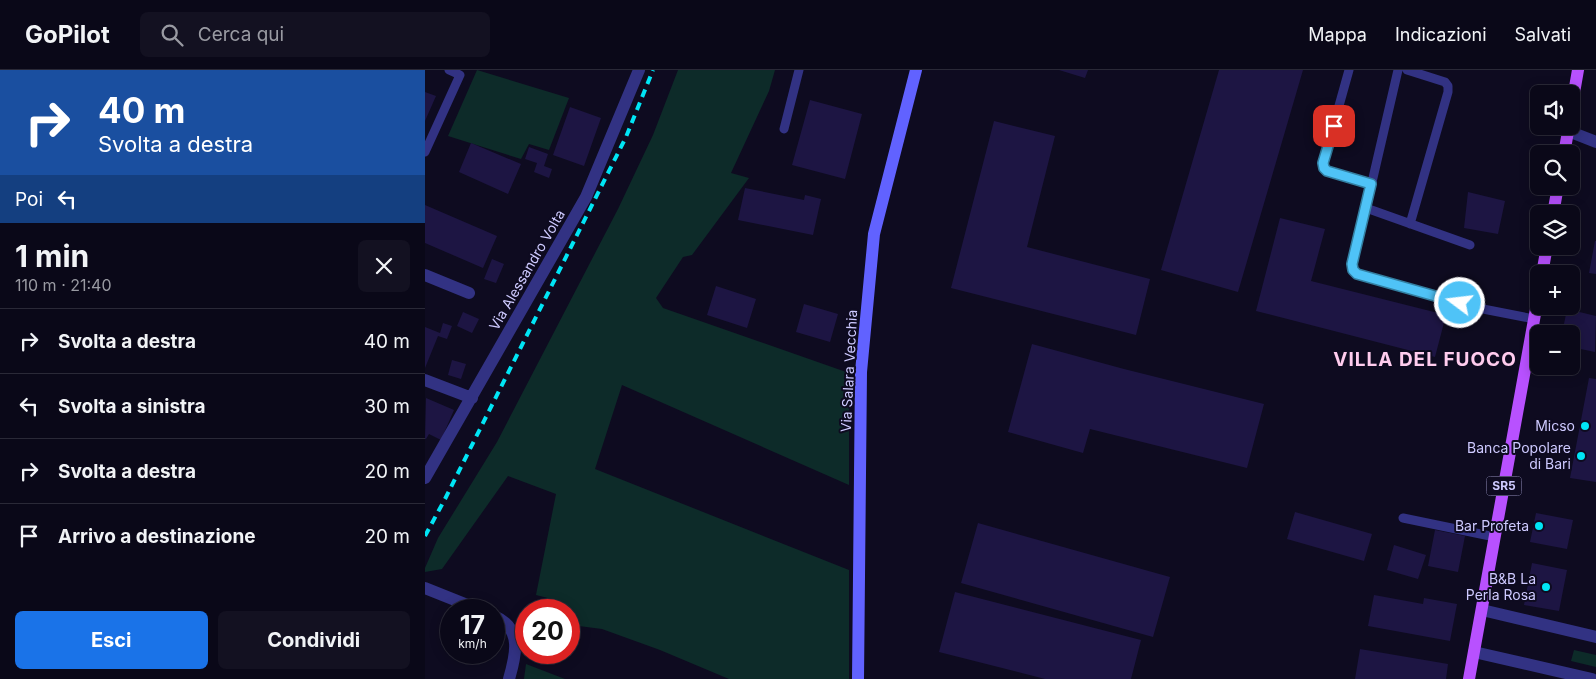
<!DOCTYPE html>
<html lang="it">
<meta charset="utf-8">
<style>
:root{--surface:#0a0818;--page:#131121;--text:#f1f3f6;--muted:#999aa2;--line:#2a2937;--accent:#1a73e8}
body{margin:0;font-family:Inter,sans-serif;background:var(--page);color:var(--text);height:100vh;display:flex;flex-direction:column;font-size:19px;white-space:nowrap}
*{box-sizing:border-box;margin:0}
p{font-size:16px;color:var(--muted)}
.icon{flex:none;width:28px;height:28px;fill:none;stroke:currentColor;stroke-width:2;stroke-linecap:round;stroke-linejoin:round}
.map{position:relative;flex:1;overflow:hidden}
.side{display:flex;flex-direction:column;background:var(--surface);width:425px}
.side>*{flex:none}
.top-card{background:#1a4fa0;color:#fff;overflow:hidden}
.tools{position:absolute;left:1105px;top:15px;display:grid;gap:10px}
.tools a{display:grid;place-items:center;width:50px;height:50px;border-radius:8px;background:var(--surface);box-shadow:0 2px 12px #0003,0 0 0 1px var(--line);font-size:25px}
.speed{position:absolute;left:15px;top:529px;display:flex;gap:10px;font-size:25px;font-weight:700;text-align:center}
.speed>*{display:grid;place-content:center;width:65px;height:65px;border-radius:50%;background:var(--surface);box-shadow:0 2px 12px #0003,0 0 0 1px var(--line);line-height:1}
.speed small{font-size:12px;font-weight:400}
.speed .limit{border:8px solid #d22;background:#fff;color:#111}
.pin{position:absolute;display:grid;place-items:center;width:42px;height:42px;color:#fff;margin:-21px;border-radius:10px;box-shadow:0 2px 8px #0006}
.me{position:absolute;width:55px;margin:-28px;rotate:285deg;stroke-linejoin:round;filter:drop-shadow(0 0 4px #0008)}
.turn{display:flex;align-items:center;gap:18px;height:105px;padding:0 15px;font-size:22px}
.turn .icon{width:65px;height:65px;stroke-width:2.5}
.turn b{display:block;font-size:35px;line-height:42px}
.then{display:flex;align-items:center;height:48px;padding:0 15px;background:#0003;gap:10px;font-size:19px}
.round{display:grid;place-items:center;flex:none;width:52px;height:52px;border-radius:8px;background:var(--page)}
.headline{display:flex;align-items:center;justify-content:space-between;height:85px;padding:0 15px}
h1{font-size:30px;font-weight:700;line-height:38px}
.action{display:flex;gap:10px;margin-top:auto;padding:10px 15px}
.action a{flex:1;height:58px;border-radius:8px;background:var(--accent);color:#fff;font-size:20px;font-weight:700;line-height:58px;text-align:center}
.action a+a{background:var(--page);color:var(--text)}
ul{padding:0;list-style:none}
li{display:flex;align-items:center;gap:15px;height:65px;padding:0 15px;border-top:1px solid var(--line)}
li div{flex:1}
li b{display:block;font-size:19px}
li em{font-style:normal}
header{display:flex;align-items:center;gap:30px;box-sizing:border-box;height:70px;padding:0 25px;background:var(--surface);border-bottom:1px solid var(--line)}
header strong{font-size:24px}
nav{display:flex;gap:28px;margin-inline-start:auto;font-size:18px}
.search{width:350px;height:45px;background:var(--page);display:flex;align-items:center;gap:12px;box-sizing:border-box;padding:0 18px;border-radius:8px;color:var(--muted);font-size:19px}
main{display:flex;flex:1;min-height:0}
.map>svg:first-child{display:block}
</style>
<header>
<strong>GoPilot</strong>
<div class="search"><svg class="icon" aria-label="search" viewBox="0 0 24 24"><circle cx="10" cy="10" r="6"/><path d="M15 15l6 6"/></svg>Cerca qui</div>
<nav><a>Mappa</a><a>Indicazioni</a><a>Salvati</a></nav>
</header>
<main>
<section class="side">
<div class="top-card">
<div class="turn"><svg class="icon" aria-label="right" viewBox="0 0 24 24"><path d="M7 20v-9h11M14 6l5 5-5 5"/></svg><div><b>40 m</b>Svolta a destra</div></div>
<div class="then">Poi<svg class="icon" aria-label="left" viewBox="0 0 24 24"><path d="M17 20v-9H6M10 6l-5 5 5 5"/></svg></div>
</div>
<div class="headline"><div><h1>1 min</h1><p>110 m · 21:40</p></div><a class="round"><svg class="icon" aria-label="close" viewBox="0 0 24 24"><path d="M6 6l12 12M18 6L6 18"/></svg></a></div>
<ul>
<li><svg class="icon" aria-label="right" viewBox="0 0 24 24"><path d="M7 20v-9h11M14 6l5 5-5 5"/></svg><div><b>Svolta a destra</b></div><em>40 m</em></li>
<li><svg class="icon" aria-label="left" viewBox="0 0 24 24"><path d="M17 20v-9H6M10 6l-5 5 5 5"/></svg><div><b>Svolta a sinistra</b></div><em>30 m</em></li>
<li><svg class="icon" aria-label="right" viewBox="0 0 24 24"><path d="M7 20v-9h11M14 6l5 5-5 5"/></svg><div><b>Svolta a destra</b></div><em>20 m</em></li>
<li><svg class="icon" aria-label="arrive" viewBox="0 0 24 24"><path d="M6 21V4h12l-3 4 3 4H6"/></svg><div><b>Arrivo a destinazione</b></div><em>20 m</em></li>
</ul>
<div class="action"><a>Esci</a><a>Condividi</a></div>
</section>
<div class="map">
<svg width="1171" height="609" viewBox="0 0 1171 609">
<rect width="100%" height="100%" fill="#0e0b20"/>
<!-- green -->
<path fill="#0d2b29" d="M52,0l92,28 -20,52 -20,-6 -8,15 -73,-23z
M253,0h97l-6,21 -38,82 18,5 -57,77 -9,2 -27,41 7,10 186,65v112l-227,-100 -27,84 254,101v109h-120l-69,-29 -58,-21 -31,-4 -2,-6v-9h-5l-4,-9 -24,-6 20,-101 -48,-18 -66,93 -17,3v-4l13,-30 59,-96 121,-233 35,-74z
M1149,580l22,5v12l-25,-6z
M101,594l39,15h-41z"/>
<!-- building -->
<path fill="#1d1543" d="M634,0h29l-3,8z
M794,0h84l-65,222 -77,-22z
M0,22l11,4 -11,25z
M385,30l52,14 -17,65 -53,-14z
M145,37l31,11 -17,48 -31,-11z
M569,51l61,15 -28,111 123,32 -14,56 -185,-47z
M46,73l50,21 -13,30 -49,-22z
M104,77l19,7 -4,12 8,3 -3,9 -15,-6 3,-9 -12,-4z
M320,118l59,12 1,-5 16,4 -8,36 -75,-15z
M1043,122l37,9 -7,33 -34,-6z
M0,135l72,31 -14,32 -58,-25z
M855,148l45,11 -14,52 135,34 -11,42 -179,-46z
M1170,171h1v33l-7,-1z
M67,189l12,5 -8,19 -12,-4z
M291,216l40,13 -9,29 -40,-13z
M379,234l34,10 -8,28 -34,-10z
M1142,239l29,7 -1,36 -24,-5v-13h-9z
M38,242l16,7 -7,14 -15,-7z
M18,253l9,3 -5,13 -9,-3 -13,32v-41l15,6z
M607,274l92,25 140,35 -17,64 -157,-39 -7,24 -75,-21z
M27,290l14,4 -5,15 -13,-4z
M1164,308l7,1v103l-26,-4z
M1,328l28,12 -13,30 -12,-6 -3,5h-1z
M870,442l77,22 -8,27 -77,-22z
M1111,443l37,7 -6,29 -37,-7z
M553,453l192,54 -17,60 -192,-54z
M1010,460l30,6 -7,36 -30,-6z
M969,475l32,10 -8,24 -31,-9z
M1107,493l35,7 -8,41 -35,-6z
M530,522l186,48 -10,39h-86l-106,-27z
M949,525l49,9 1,-6 33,6 -7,37 -82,-15z
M935,579l88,15 -2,15h-91z"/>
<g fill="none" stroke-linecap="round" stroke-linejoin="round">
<!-- lane -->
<path stroke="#323283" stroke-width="9" d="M924,0l-26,93 1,5 3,3 44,13
M982,0l38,12 3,4v6l-38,132
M359,59l15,-59
M0,82l35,-77 -11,-5
M941,138l32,-138
M1045,175l-104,-37 -14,56 1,6 4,4 121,34 56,11
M978,448l92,19"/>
<!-- street -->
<path stroke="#323283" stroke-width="12" d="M1143,61l28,11
M0,205l44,18
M0,310l47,18
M0,408l161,-281 53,-127
M0,518l55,22
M1057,540l114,27
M69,546c29,12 22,39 15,63
M1049,582l118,27"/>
<!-- secondary -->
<path stroke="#6162ff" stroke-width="12" d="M433,609l3,-307 13,-138 42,-164"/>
<!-- primary -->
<path stroke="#b851ff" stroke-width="12" d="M1146,40l7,-40
M1139,84l5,-28
M1128,144l5,-28
M1117,204l5,-28
M1044,609l70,-387"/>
<!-- rail -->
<path stroke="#00e5f5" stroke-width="4" stroke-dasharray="8 6" stroke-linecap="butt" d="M0,466l20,-37 181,-362 27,-67"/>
</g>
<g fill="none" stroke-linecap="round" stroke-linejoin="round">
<defs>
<path id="route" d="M909,56l-11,37 1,5 3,3 44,13 -19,80 1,6 4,4 103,29"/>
</defs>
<!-- route casing -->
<use href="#route" stroke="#337fa1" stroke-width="12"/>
<!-- route -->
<use href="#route" stroke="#4fc3f7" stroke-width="9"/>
</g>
<!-- markers -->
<g fill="#00e5f5" stroke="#0e0b20" stroke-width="2">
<circle cx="1160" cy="356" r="5"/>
<circle cx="1156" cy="386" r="5"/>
<circle cx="1114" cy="456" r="5"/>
<circle cx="1121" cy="517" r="5"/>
</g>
<g text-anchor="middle" stroke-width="4" stroke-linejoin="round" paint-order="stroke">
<!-- shield labels -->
<rect fill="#0e0b20" stroke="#9491bc" stroke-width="1" x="1061.5" y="406.5" width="35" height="19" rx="4"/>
<g font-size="12" font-weight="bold" fill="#cecaff">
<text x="1079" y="420">SR5</text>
</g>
<!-- street labels -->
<g font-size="14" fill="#cecaff" stroke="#0e0b20">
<text transform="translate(102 200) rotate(-60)" y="5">Via Alessandro Volta</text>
<text transform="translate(424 301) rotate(-87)" y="5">Via Salara Vecchia</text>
</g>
<!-- poi labels -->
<g font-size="14" fill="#cecaff" stroke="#0e0b20" text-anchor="end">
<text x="1150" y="361">Micso</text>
<text x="1146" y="383">Banca Popolare<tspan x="1146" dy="16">di Bari</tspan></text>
<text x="1104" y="461">Bar Profeta</text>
<text x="1111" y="514">B&amp;B La<tspan x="1111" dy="16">Perla Rosa</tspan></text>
</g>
<!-- district labels -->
<g font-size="19" font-weight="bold" letter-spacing="1" fill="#fce" stroke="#0e0b20">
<text x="1000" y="296">VILLA DEL FUOCO</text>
</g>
</g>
</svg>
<div class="tools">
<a><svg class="icon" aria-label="sound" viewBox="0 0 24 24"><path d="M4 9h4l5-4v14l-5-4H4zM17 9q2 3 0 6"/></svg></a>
<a><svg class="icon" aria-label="search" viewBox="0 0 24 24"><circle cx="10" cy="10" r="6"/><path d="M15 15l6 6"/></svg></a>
<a><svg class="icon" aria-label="layers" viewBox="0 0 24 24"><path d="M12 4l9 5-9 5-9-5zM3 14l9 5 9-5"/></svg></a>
<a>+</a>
<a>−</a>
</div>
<div class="speed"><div>17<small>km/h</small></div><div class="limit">20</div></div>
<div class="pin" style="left:909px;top:56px;background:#d93025"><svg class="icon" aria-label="arrive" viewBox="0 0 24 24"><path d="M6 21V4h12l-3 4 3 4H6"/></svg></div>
<svg class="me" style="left:1035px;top:233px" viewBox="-20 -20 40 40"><circle r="17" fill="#4fc3f7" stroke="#fff" stroke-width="3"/><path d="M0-11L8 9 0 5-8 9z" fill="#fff"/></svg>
</div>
</main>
